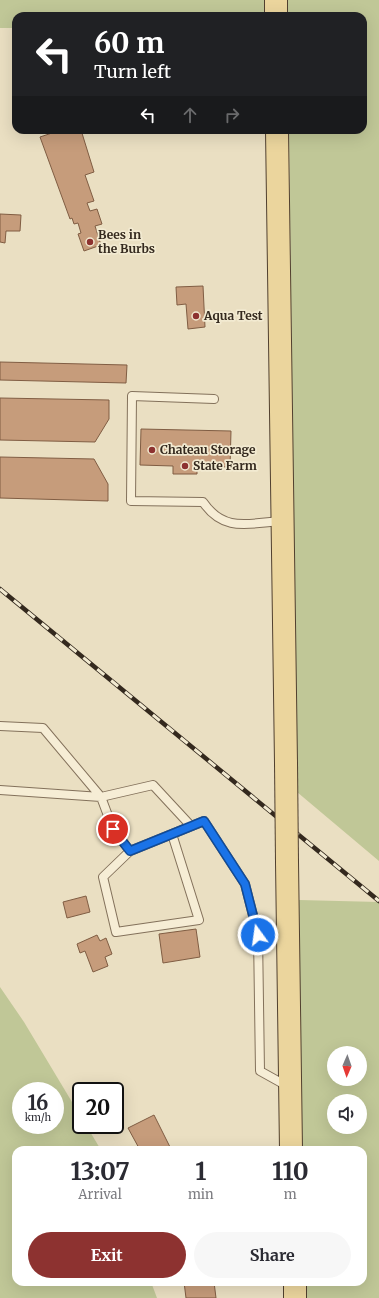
<!DOCTYPE html>
<style>
:root{--surface:#fff;--page:#f7f7f7;--text:#2b2b33;--muted:#7c7c81;--accent:#8d3230}
body{margin:0;font-family:Merriweather,serif;background:var(--page);color:var(--text);height:100vh;display:flex;flex-direction:column;font-size:15px;white-space:nowrap}
*{box-sizing:border-box;margin:0}
p{font-size:13px;color:var(--muted)}
.icon{flex:none;width:22px;height:22px;fill:none;stroke:currentColor;stroke-width:2;stroke-linecap:round;stroke-linejoin:round}
.map{position:relative;flex:1;overflow:hidden}
.drawer{position:absolute;left:12px;top:1146px;width:355px;height:140px;display:flex;flex-direction:column;background:var(--surface);border-radius:12px;box-shadow:0 4px 16px #0002}
.drawer>*{flex:none}
.hud{position:absolute;left:12px;top:12px;width:355px;height:122px;border-radius:12px;box-shadow:0 4px 16px #0002;background:#202124;color:#fff;overflow:hidden}
.needle{width:26px;rotate:182deg}
.buttons{position:absolute;left:327px;top:1046px;display:grid;gap:8px}
.buttons a{display:grid;place-items:center;width:40px;height:40px;border-radius:50%;background:var(--surface);box-shadow:0 4px 16px #0002;font-size:20px}
.speed{position:absolute;left:12px;top:1082px;display:flex;gap:8px;font-size:20px;font-weight:700;text-align:center}
.speed>*{display:grid;place-content:center;width:52px;height:52px;border-radius:50%;background:var(--surface);box-shadow:0 4px 16px #0002;line-height:1}
.speed small{font-size:10px;font-weight:400}
.speed .limit{border:2px solid #111;border-radius:6px;background:#fff;color:#111}
.pin{position:absolute;display:grid;place-items:center;width:34px;height:34px;color:#fff;margin:-17px;border:2px solid #fff;border-radius:50%;box-shadow:0 1px 4px #0007}
.me{position:absolute;width:44px;margin:-22px;rotate:346deg;stroke-linejoin:round;filter:drop-shadow(0 0 3px #0008)}
.turn{display:flex;align-items:center;gap:14px;height:84px;padding:0 16px;font-size:18px}
.turn .icon{width:52px;height:52px;stroke-width:2.5}
.turn b{display:block;font-size:28px;line-height:34px}
.lanes{display:flex;align-items:center;height:38px;padding:0 16px;background:#0003;justify-content:center;gap:20px;direction:ltr}
.lanes .off{opacity:.35}
.eta{display:flex;justify-content:space-evenly;align-items:center;height:68px;text-align:center}
.eta b{font-size:24px;font-weight:700;line-height:28px}
.primary-button{display:flex;gap:8px;margin-top:auto;padding:8px 16px}
.primary-button a{flex:1;height:46px;border-radius:24px;background:var(--accent);color:#fff;font-size:16px;font-weight:700;line-height:46px;text-align:center}
.primary-button a+a{background:var(--page);color:var(--text)}
.map>svg:first-child{display:block}
</style>
<div class="map">
<svg width="379" height="1298" viewBox="0 0 379 1298">
<rect width="100%" height="100%" fill="#eadfc2"/>
<!-- green -->
<path fill="#c0c797" fill-rule="evenodd" d="M0,0h379v861l-82,-69 -8,-662h74v-114h-347v12h-16z
M299,900l80,2v396h-76v-16h60v-132h-61zM334,1053h26v26h-26zM334,1101h26v26h-26z
M0,987l24,35 57,95v8h5l15,25h-85v132h135l6,16h-157zM21,1091h34v34h-34z"/>
<!-- building -->
<path fill="#c69c7b" stroke="#805d43" d="M61,130h7l1,3 12,-3 13,42 -9,3 9,26 -7,2 3,8 7,-2 5,15 -7,2 6,19 -17,6 -6,-17 3,-1 -3,-10 -4,1 -2,-6 -2,1 -30,-82z
M0,214l21,1 -1,16h-14l-1,12 -5,-1z
M203,286l2,41 -17,2 -2,-25 -9,1 -1,-18z
M0,362l127,3 -1,18 -126,-3z
M0,398l109,2v19l-14,23 -95,-2z
M141,429l90,2 -1,36 -33,-1v8h-24v-8l-33,-1z
M0,457l94,2 14,25v17l-108,-3z
M86,896l4,16 -23,6 -4,-16z
M196,929l4,28 -37,6 -4,-29z
M97,935l3,6 6,-3 6,16 -7,3 3,9 -15,6 -8,-21 -5,2 -3,-9z
M154,1115l16,32 -6,3h-24l-12,-22z
M184,1282h30l2,16h-30z"/>
<g fill="none" stroke-linecap="round" stroke-linejoin="round">
<defs>
<path id="service" d="M214,399l-82,-3 -1,105 72,1c21,31 46,21 79,19
M0,726l43,2 58,69 12,32 17,22 74,-30 41,63 13,51 2,136 27,15
M0,790l101,7 52,-12 38,41
M130,851l-27,26 13,55 83,-12 -27,-86"/>
<path id="primary" d="M276,0v16
M277,130l9,633
M287,862l4,288
M295,1282v16"/>
</defs>
<!-- service casing -->
<use href="#service" stroke="#83715b" stroke-width="10"/>
<!-- primary casing -->
<use href="#primary" stroke="#51402f" stroke-width="24"/>
<!-- service -->
<use href="#service" stroke="#f6edd5" stroke-width="8"/>
<!-- primary -->
<use href="#primary" stroke="#ebd59d" stroke-width="22"/>
<defs>
<path id="rail" d="M0,589l379,312"/>
</defs>
<!-- rail casing -->
<use href="#rail" stroke="#34291e" stroke-width="4.5"/>
<!-- rail -->
<use href="#rail" stroke="#f2ead1" stroke-width="3" stroke-dasharray="9" stroke-linecap="butt"/>
<defs>
<path id="primary-bridge" d="M286,763l1,99"/>
</defs>
<!-- primary-bridge casing -->
<use href="#primary-bridge" stroke="#51402f" stroke-width="24" stroke-linecap="butt"/>
<!-- primary-bridge -->
<use href="#primary-bridge" stroke="#ebd59d" stroke-width="22"/>
</g>
<g fill="none" stroke-linecap="round" stroke-linejoin="round">
<defs>
<path id="route" d="M113,829l17,22 74,-30 41,63 13,51"/>
</defs>
<!-- route casing -->
<use href="#route" stroke="#114b97" stroke-width="10"/>
<!-- route -->
<use href="#route" stroke="#1a73e8" stroke-width="7"/>
</g>
<!-- markers -->
<g fill="#8d3230" stroke="#f2ead1" stroke-width="1.5">
<circle cx="90" cy="242" r="4"/>
<circle cx="196" cy="316" r="4"/>
<circle cx="152" cy="450" r="4"/>
<circle cx="185" cy="466" r="4"/>
</g>
<g text-anchor="middle" stroke-width="3.5" stroke-linejoin="round" paint-order="stroke">
<!-- poi labels -->
<g font-size="12" font-weight="bold" fill="#34291e" stroke="#f2ead1" text-anchor="start">
<text x="98" y="239">Bees in<tspan x="98" dy="14">the Burbs</tspan></text>
<text x="204" y="320">Aqua Test</text>
<text x="160" y="454">Chateau Storage</text>
<text x="193" y="470">State Farm</text>
</g>
</g>
</svg>
<div class="buttons">
<a><svg class="needle" viewBox="-14 -14 28 28"><path d="M0-13l5 13h-10z" fill="#e53935"/><path d="M0 13l5-13h-10z" fill="#7c7c81"/></svg></a>
<a><svg class="icon" aria-label="sound" viewBox="0 0 24 24"><path d="M4 9h4l5-4v14l-5-4H4zM17 9q2 3 0 6"/></svg></a>
</div>
<div class="speed"><div>16<small>km/h</small></div><div class="limit">20</div></div>
<div class="pin" style="left:113px;top:829px;background:#d93025"><svg class="icon" aria-label="arrive" viewBox="0 0 24 24"><path d="M6 21V4h12l-3 4 3 4H6"/></svg></div>
<svg class="me" style="left:258px;top:935px" viewBox="-20 -20 40 40"><circle r="17" fill="#1a73e8" stroke="#fff" stroke-width="3"/><path d="M0-11L8 9 0 5-8 9z" fill="#fff"/></svg>
<div class="hud">
<div class="turn"><svg class="icon" aria-label="left" viewBox="0 0 24 24"><path d="M17 20v-9H6M10 6l-5 5 5 5"/></svg><div><b>60 m</b>Turn left</div></div>
<div class="lanes"><svg class="icon" aria-label="left" viewBox="0 0 24 24"><path d="M17 20v-9H6M10 6l-5 5 5 5"/></svg><svg class="icon off" aria-label="ahead" viewBox="0 0 24 24"><path d="M12 20V5M6 11l6-6 6 6"/></svg><svg class="icon off" aria-label="right" viewBox="0 0 24 24"><path d="M7 20v-9h11M14 6l5 5-5 5"/></svg></div>
</div>
<section class="drawer">
<div class="eta">
<div><b>13:07</b><p>Arrival</p></div>
<div><b>1</b><p>min</p></div>
<div><b>110</b><p>m</p></div>
</div>
<div class="primary-button"><a>Exit</a><a>Share</a></div>
</section>
</div>
